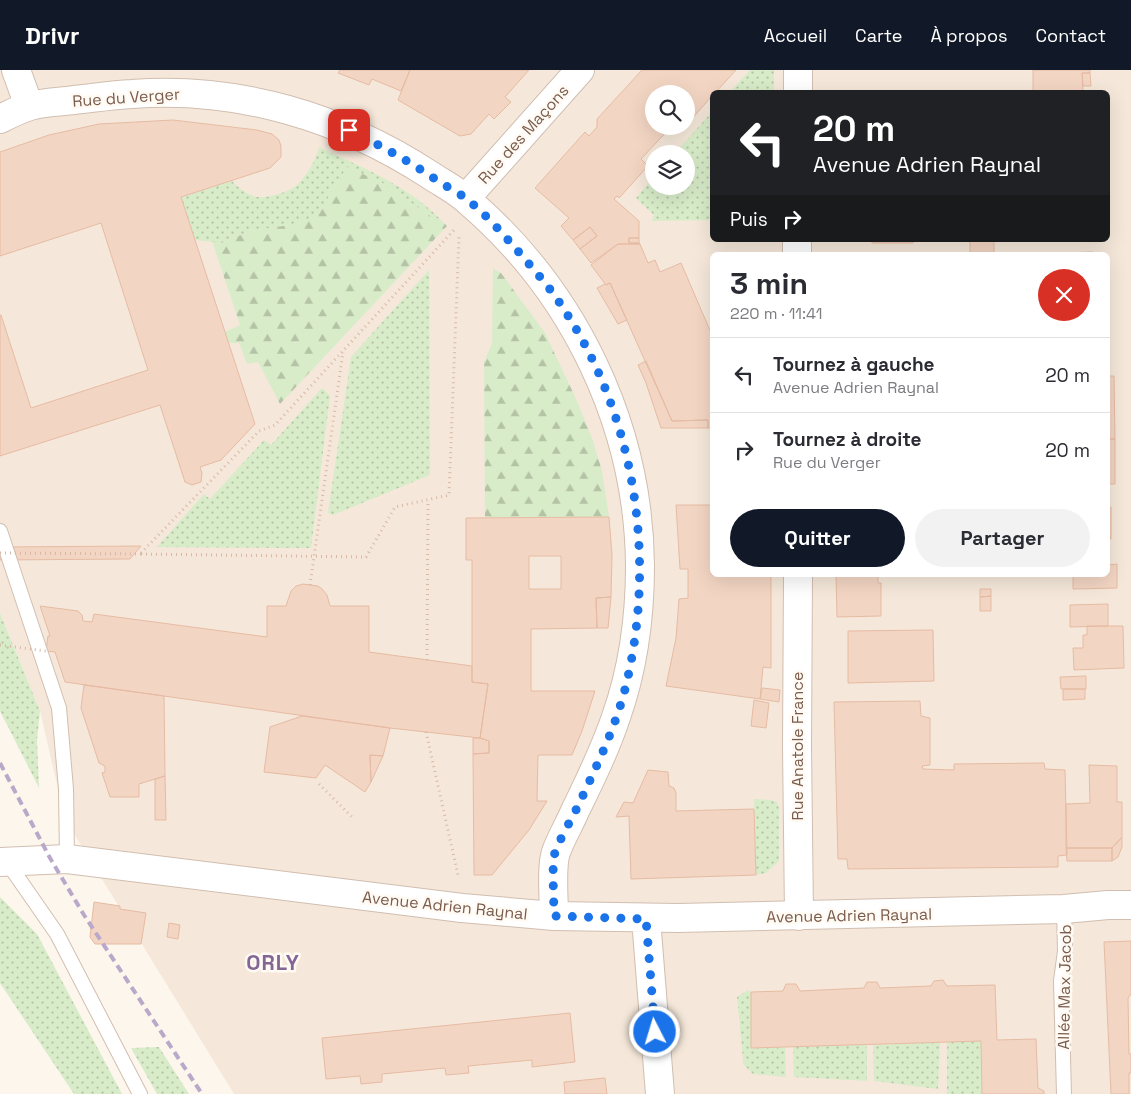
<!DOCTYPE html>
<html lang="fr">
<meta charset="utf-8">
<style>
:root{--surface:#fff;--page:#f2f2f3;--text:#2b2b33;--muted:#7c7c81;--line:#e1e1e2;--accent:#111827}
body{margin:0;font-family:"Space Grotesk",sans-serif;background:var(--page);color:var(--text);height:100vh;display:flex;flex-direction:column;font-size:19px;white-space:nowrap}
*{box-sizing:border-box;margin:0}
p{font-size:16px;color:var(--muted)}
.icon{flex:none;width:28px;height:28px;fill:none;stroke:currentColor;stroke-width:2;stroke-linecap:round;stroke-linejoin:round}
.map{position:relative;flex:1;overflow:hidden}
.sheet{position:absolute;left:710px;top:182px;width:400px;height:325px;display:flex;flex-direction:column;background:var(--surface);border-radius:8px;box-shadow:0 5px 20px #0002}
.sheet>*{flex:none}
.banner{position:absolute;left:710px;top:20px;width:400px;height:152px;border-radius:8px;box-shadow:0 5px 20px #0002;background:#202124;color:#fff;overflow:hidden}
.buttons{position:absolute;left:645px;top:15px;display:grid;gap:10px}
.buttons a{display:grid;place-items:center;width:50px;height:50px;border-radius:50%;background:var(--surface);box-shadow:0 5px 20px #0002;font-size:25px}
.pin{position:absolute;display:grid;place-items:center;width:42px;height:42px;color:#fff;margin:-21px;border-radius:10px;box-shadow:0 2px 8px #0006}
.me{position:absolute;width:55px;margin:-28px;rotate:355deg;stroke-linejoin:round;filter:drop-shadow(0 0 4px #0008)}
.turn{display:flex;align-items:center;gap:18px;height:105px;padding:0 20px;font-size:22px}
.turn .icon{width:65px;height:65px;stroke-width:2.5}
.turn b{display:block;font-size:35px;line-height:42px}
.then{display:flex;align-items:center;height:48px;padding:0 20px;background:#0003;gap:10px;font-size:19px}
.round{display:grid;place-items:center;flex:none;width:52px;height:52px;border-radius:26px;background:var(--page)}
.summary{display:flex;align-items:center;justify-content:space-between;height:85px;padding:0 20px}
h1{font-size:30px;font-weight:700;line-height:38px}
.button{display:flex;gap:10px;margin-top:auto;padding:10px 20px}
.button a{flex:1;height:58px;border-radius:30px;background:var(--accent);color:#fff;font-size:20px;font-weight:700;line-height:58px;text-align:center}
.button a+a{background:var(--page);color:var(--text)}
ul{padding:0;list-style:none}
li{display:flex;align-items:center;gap:15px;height:75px;padding:0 20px;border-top:1px solid var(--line)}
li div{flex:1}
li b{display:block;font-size:19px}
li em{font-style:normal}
header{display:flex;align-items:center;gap:30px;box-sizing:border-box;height:70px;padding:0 25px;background:var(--accent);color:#fff}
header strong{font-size:24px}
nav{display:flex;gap:28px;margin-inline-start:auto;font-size:18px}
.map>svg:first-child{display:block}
</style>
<header>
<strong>Drivr</strong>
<nav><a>Accueil</a><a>Carte</a><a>À propos</a><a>Contact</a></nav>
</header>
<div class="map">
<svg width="1131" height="1024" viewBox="0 0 1131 1024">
<defs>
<pattern id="grass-dots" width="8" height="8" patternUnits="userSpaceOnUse" patternTransform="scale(1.25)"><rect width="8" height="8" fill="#d8ecc9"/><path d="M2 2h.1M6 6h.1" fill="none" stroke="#b4c2a5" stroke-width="1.8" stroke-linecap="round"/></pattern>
<pattern id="forest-firs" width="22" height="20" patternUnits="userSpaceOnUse" patternTransform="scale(1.25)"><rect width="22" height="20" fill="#d8ecc9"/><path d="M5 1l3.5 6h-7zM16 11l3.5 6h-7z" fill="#b4c2a5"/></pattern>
</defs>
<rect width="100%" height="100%" fill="#fdf6ec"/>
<!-- residential -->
<path fill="#f5e8da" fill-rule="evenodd" d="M0,0h1131v1024h-897l-169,-275 -25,-108 -40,-98zM712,22h396v148h-396zM654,24h32v32h-32zM654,84h32v32h-32zM712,185h396v320h-396z"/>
<!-- grass -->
<path fill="url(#grass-dots)" d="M750,0h24v22h-44z
M712,42v108l-60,1 2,-6 -18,-17 18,-21v9h32v-32h-12z
M319,77c42,20 88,38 121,72l-7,-1 -52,-36 -34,-15 -30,49 -21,8 -46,7 -28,12 -27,-3 -14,-43 51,-16c6,6 16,15 26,16 9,2 34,-6 40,-13 9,-9 18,-24 21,-37z
M429,200l1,205 -97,40 -5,-2 23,-156z
M322,318l8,8 -19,152 -154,-1 47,-53 6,5 54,-59 7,5z
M0,543l40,98 -3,29 2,48 -39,-77z
M754,729l17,1 6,2 2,6v53l-13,12 -10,2z
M0,827l37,37 85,160h-48l-74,-111z
M748,920l3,2v56l34,-1 1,30 -33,-3 -9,-9 -1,-6 -6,-62z
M981,971l1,53h-35v-52z
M940,972l-2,47 -64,-8 -1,-36z
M867,974v37l-73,-4 -1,-30z
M159,977l30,47h-32l-26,-46z"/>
<!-- forest -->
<path fill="url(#forest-firs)" d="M347,97l34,15 52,36 7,1 7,7 -167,178 -22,-42 -11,2 -8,-21h-10l-4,-11 15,-7 -28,-84 10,2 28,-12 46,-7 21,-8z
M493,198l8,5 44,60 32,68 15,37 10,33 7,46h-124l-1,-155 8,-19z"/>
<!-- building -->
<path fill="#f3d5c3" stroke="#e6bba3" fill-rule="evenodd" d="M340,0h70l-9,21 -29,-12 -3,6 -31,-12z
M410,0h119l-24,27 6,5 -17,17 -5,-5 -18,20 -11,2 -62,-36z
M642,0h94l-20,22h-4v4l-23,26 -3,-2v-26h-32v32h18l-31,33 7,7 -29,32 -2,-2 -3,3 25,22v17h-10v5h10l1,1h-22l-27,19 -11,-14 17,-13 -7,-9 -17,13 -12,-14 8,-8 -34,-30 50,-56 4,4 8,-9v-8z
M1033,0h57v3h-8l1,19h-50z
M1082,3h8l1,13h-8z
M1108,49l1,71h-1z
M173,50l84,10 15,4 7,6 2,6v11l-11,11 -89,29 74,227 -34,36 -21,7 2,6 -1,9 -9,3 -7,-3 -25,-77 -160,51v-141h1l30,93 117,-38 -47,-147 -101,33v-104l49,-17 50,-11z
M590,157l7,9 -17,13 -7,-9z
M629,168h10v5h-10z
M872,170h41v3h-41z
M970,170h24v14l-24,1z
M618,174h22l8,19 7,-3 5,12 21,-9 31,72v93h-4v-8l-36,1 -62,-138 -4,2 -15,-20z
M1093,182v3h-31v-2z
M610,213l17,37 -9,4 -21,-36 8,-4 1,1z
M646,291l26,60 36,-1v8h-47l-15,-45 -8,-18z
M1108,306h6l1,63h-7z
M1108,369h7v45h-7z
M676,435h36v70h59v93l-8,-1 -3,32 -94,-13 10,-48 3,-39 9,-1v-29h-8z
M1108,437h3v32h-3z
M609,447l3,38 -1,42 -15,1 1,30 -66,1v62h64l-13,40 -10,24h-34l-1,46h10l-18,29 -37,45h-18l-1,-121 16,-1v-12l-9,-3 8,-54 -16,-2v-122h-6v-42zM529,486h32v33h-32z
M141,476l-11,13 -130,1v-13z
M1117,494v24l-44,1v-14h35v-10z
M836,505h42v8h3v33l-44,1z
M303,514l15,2 4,3 5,6 3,11h39v46l103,14v16l16,2 -8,54 -90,-10 -325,-46 -10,-30 -9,-1 2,-15h2l-10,-30 38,5 4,4 1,6 9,1 2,-8 173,23v-31h19l5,-15 5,-5z
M980,519h11v7l-11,1z
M991,526v15h-11v-14z
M611,527l-3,31h-11l-1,-30z
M1108,534v22l-38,1v-22z
M1087,556h36l1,42 -50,2 -1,-22h10v-13h4z
M933,560l1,51 -86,2v-52z
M1086,606v13h-25l-1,-12z
M84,615l80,11 1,80 -26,8v13h-29l-8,-24 3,-1v-6l-6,-3 -18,-55z
M762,618l18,2 -1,12 -19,-3z
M1063,619h22v10l-22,1z
M754,630l15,3 -3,25 -15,-2z
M920,631l1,15 9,2v47l-8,1 1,3 31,1v-6l90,-1 1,6 20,1 2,85 -9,1v11l-210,2 -1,-10h-9l-4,-157z
M302,646l88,12 -7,28 -13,-1 1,27 -6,10 -40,-27 -9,13 -52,-6 6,-45z
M473,668h7l9,3v12l-16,1z
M370,685l13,1 -12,26z
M1089,695l28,1v36h5v35l-10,11h-46v-44l24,-1z
M648,700l20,2 1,14 5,2 2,5v18l78,-2 2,66 -125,4 -2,-63 -13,1 8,-15 9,1z
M165,706l1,44h-11v-41z
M1122,767v10l-4,10 -6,4v-13z
M1066,778h46v13h-45z
M94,832l26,4v3l26,4 -5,31h-46l-5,-7z
M169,853l11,2 -2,14 -11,-2z
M1131,871v53l-3,4 1,56h2v19h-2v21h-18l-7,-152z
M943,910l4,6 48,-1 2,55 39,-1 2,49 6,3v3h-62l-1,-53 -230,7v-56l32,-1 3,-7h10l4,7 64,-3 3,-6h10l3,6 51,-2 3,-5z
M570,943l5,49 -43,5v-7l-64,6 1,7 -23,2 -1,-7 -63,6v8l-21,2 -1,-8 -34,3 -4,-41z
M605,1008l2,16h-42l-1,-12z"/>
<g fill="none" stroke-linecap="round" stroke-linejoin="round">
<defs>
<path id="lane" d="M0,461l59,177 7,81 1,70
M7,792l50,72 83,160
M1064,1024l-3,-113 4,-30 -1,-42"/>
<path id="street" d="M16,0l13,36
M798,22v-22
M0,49c10,-5 20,-10 30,-13 14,-4 30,-4 44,-6 19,-2 38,-5 58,-6 106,-8 209,23 298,81 12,8 26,15 37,25 107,91 172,225 173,366 0,51 -7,103 -24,151 -11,33 -26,63 -41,94 -6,14 -14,27 -19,41 -5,14 -2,48 -2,64
M466,128l114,-128
M797,170v15
M798,505l-1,171 2,170
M0,792l67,-3 395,49 92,8 124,2 386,-9 44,-4h23
M646,849l14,175"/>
</defs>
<!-- lane casing -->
<use href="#lane" stroke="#d1beb0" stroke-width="16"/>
<!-- street casing -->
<use href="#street" stroke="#d1beb0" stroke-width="30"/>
<!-- path -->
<path stroke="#d9b8a5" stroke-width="3" stroke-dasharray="1 4" stroke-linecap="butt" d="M141,483l118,-122 16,-6 179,-195
M141,484l225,3 29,-50 54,-12 10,-258
M310,515l33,-233
M427,590l1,-160
M426,662l32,143
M319,714l34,34"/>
<!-- lane -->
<use href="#lane" stroke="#fff" stroke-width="14"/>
<!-- street -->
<use href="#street" stroke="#fff" stroke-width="28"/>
<!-- rail -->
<path stroke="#b9a8c9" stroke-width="4" stroke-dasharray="8 5" stroke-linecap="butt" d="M0,693l50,95 34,57 118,179"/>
<!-- path-bridge -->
<path stroke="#d9b8a5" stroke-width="3" stroke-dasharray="1 4" stroke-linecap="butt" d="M0,483l141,1
M0,575l46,6"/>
</g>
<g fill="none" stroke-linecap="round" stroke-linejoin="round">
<!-- route -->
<path stroke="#1a73e8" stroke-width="9" stroke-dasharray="0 16.2" d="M349,60c33,16 63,33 92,53 8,5 17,9 24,15 19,14 36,34 52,52 16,19 33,37 46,58 72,108 93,248 64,373 -10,44 -30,84 -49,125 -6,12 -21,38 -24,50 -2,15 0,43 0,60l92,3 9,113"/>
</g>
<g text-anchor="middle" stroke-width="5" stroke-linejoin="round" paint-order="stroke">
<!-- street labels -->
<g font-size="16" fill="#7a5c4d" stroke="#fffaf3">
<text transform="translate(126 27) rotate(-4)" y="6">Rue du Verger</text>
<text transform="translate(523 64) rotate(-48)" y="6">Rue des Maçons</text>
<text transform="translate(797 676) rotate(-90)" y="6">Rue Anatole France</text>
<text transform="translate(445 835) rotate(6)" y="6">Avenue Adrien Raynal</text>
<text transform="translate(849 845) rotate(-1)" y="6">Avenue Adrien Raynal</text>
<text transform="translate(1064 917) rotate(-89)" y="6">Allée Max Jacob</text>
</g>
<!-- district labels -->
<g font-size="21" font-weight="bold" letter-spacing="1" fill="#846695" stroke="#fffaf3">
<text x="273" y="900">ORLY</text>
</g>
</g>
</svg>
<div class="buttons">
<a><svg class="icon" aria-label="search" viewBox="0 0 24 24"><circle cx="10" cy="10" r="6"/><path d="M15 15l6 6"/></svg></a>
<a><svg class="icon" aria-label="layers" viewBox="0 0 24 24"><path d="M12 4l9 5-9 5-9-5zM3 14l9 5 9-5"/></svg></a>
</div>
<div class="pin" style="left:349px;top:60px;background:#d93025"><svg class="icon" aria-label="arrive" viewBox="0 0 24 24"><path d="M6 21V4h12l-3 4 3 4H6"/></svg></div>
<svg class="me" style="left:655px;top:962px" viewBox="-20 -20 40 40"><circle r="17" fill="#1a73e8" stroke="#fff" stroke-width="3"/><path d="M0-11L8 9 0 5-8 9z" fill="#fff"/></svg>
<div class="banner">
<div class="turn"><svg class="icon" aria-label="left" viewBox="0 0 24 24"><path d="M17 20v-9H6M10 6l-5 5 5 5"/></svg><div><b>20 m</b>Avenue Adrien Raynal</div></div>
<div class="then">Puis<svg class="icon" aria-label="right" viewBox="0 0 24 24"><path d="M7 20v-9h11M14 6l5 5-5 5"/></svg></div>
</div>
<section class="sheet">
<div class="summary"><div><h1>3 min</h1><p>220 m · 11:41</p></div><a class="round" style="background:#d93025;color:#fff"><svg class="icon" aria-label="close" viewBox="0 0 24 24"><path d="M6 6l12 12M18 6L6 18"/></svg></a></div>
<ul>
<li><svg class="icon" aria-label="left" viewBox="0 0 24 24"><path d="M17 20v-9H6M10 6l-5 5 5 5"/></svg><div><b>Tournez à gauche</b><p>Avenue Adrien Raynal</p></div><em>20 m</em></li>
<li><svg class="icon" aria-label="right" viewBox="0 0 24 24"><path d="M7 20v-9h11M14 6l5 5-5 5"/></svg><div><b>Tournez à droite</b><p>Rue du Verger</p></div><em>20 m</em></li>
</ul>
<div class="button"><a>Quitter</a><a>Partager</a></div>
</section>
</div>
